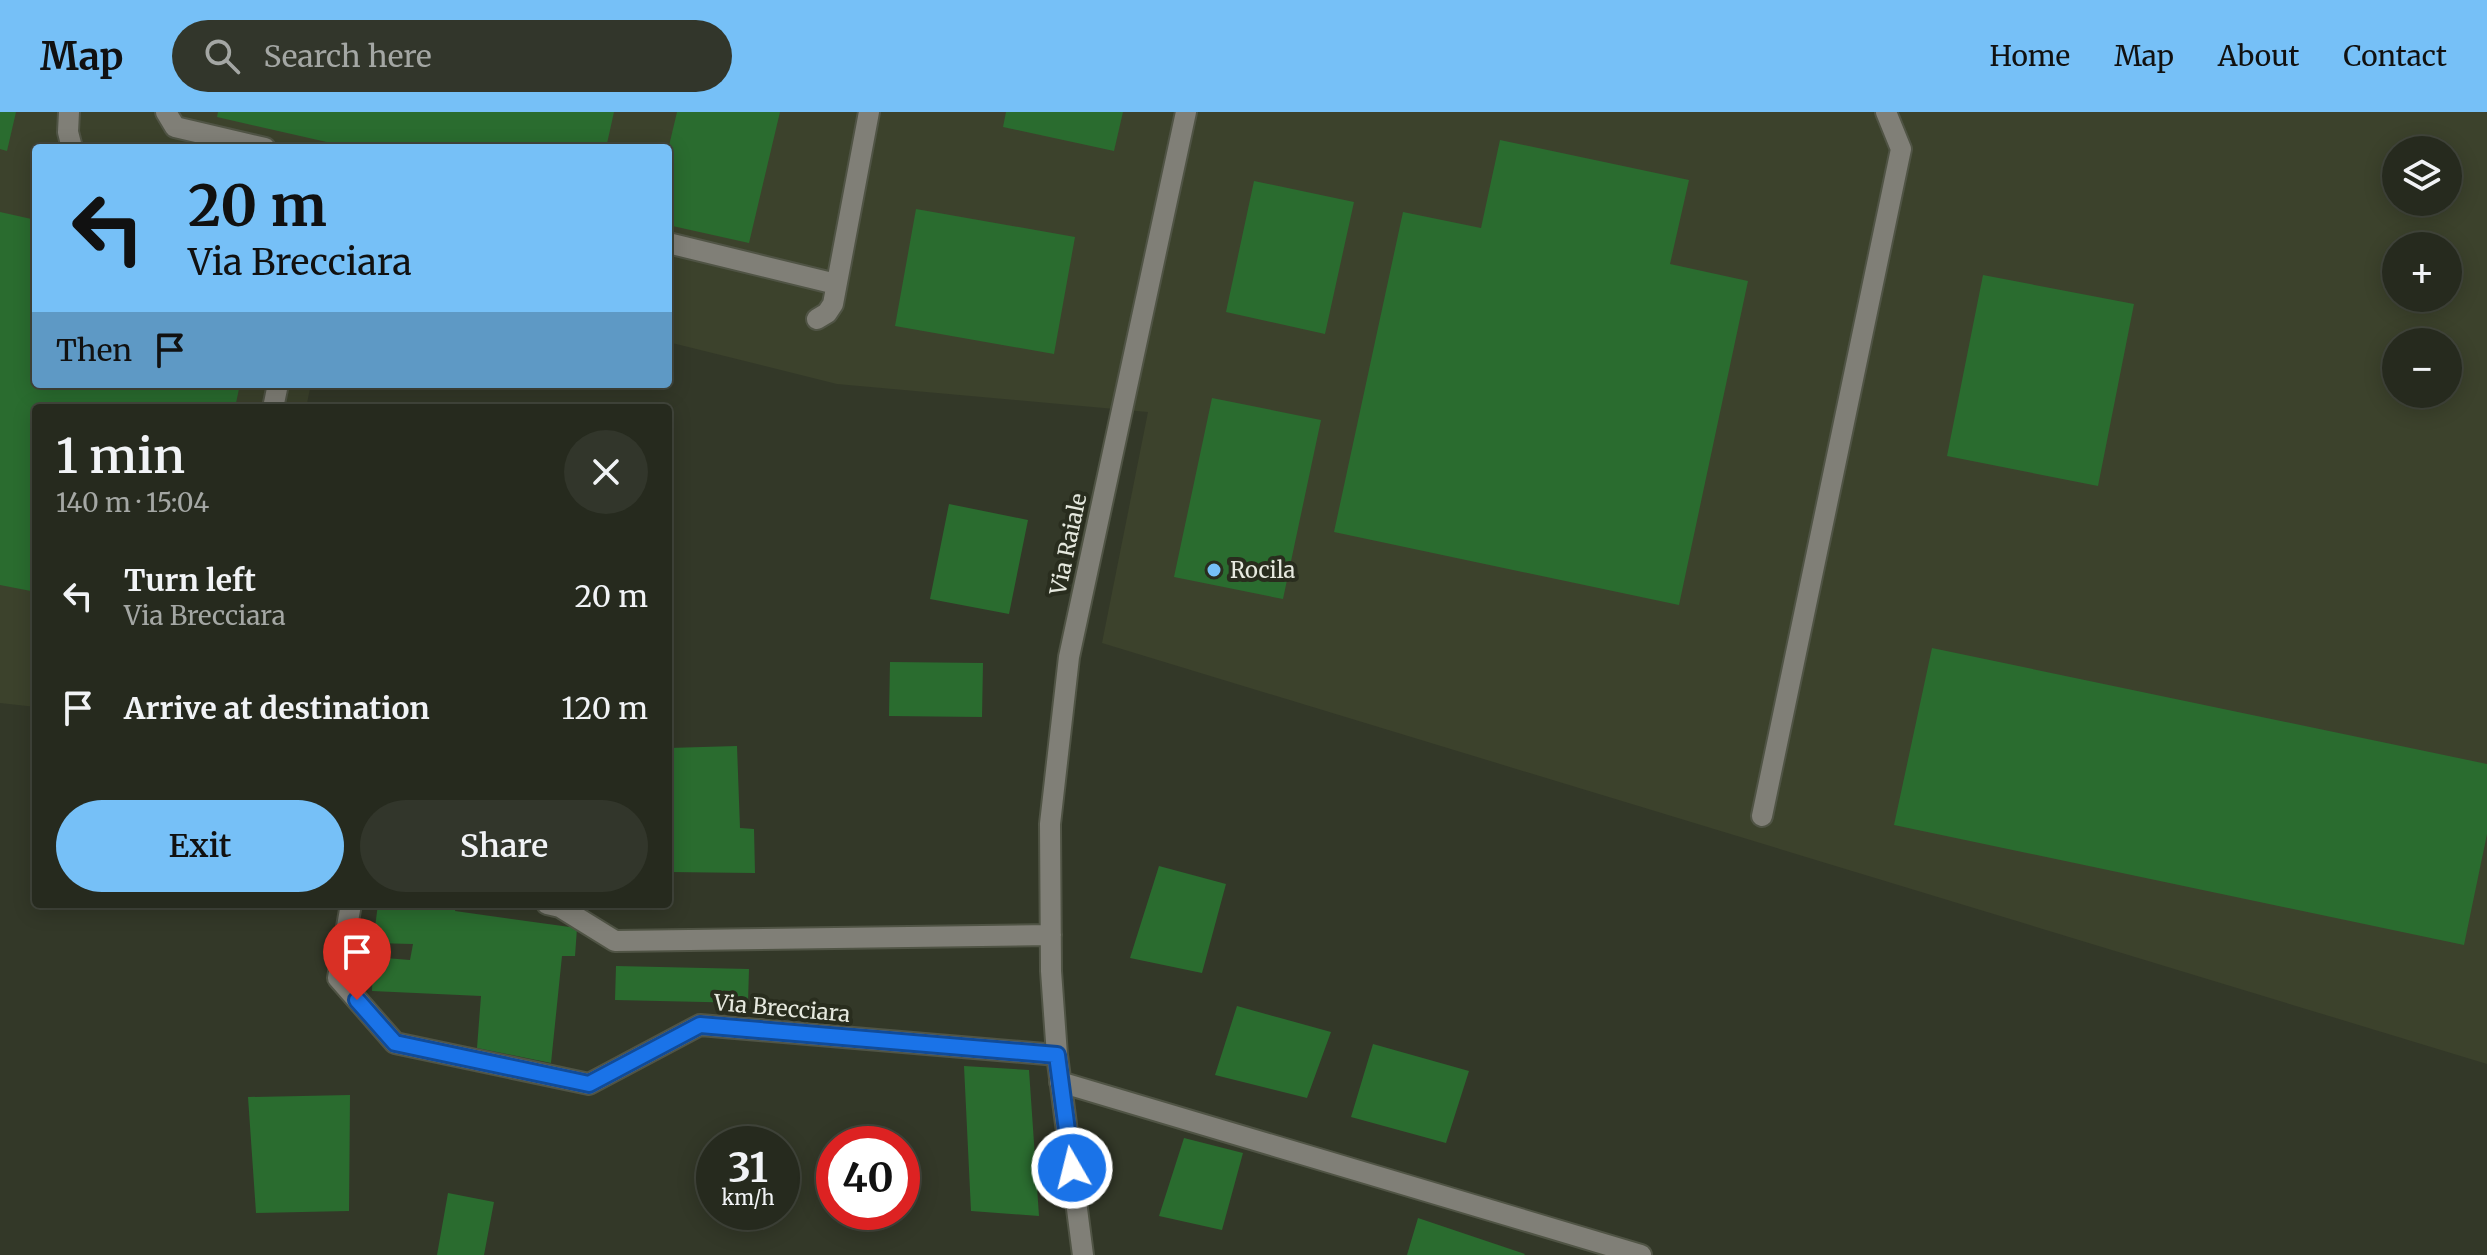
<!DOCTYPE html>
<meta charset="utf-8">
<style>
:root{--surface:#262a1e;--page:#32362b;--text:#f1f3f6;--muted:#a4a7a4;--line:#42463c;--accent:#76c0f7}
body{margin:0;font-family:Merriweather,serif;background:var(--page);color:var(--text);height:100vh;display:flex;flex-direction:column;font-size:30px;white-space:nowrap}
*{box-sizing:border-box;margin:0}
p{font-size:26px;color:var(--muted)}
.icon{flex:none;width:44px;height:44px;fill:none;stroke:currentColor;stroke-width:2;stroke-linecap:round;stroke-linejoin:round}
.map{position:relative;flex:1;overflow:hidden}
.sheet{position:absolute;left:32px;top:292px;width:640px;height:504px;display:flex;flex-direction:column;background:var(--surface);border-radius:8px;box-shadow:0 4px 20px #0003,0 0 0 2px var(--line)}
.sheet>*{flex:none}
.top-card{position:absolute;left:32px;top:32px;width:640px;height:244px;border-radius:8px;box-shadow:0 4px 20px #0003,0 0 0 2px var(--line);background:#76c0f7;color:#111;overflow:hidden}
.fabs{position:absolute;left:2382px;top:24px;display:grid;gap:16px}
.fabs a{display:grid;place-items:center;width:80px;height:80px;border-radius:50%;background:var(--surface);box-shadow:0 4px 20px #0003,0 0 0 2px var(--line);font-size:40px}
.speed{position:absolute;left:696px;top:1014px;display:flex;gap:16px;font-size:40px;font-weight:700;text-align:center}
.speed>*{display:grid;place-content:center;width:104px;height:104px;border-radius:50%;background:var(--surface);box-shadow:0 4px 20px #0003,0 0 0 2px var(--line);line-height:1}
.speed small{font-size:20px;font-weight:400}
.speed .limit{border:12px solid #d22;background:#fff;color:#111}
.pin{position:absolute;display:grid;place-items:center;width:68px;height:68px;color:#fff;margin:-82px -34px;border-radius:50% 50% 50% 0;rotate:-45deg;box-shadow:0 0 8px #0007}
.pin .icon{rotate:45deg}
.me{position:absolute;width:88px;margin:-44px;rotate:352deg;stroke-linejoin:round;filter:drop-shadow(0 0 6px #0008)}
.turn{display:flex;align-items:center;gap:28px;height:168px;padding:0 24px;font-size:36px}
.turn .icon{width:104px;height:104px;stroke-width:2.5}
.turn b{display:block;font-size:56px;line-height:68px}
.then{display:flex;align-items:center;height:76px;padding:0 24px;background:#0003;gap:16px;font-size:30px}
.round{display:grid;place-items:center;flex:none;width:84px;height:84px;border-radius:42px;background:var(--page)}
.summary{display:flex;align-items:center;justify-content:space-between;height:136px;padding:0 24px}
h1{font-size:48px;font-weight:600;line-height:60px}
.cta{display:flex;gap:16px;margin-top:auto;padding:16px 24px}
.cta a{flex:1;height:92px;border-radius:48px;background:var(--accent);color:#111;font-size:32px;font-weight:600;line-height:92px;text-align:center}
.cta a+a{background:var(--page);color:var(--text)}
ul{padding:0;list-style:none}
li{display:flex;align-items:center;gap:24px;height:112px;padding:0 24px}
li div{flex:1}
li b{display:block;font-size:30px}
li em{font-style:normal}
header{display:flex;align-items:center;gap:48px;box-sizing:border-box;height:112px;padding:0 40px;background:var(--accent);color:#111}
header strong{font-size:38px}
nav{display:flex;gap:44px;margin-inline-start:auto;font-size:28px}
.search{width:560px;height:72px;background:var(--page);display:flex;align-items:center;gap:20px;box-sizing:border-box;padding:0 28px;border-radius:44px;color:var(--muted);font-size:30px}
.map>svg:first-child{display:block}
</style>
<header>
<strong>Map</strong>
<div class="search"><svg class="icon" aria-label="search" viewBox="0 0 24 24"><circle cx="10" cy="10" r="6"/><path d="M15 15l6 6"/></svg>Search here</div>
<nav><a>Home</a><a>Map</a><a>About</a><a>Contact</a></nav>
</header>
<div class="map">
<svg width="2487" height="1143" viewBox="0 0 2487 1143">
<rect width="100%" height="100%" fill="#333828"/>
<!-- built -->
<path fill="#3c422c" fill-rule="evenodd" d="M0,0h2487v952l-1385,-421 46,-231 -311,-28 -169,-42v-194h-632v236h275l-5,24h-270v299l-36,-4zM2396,38h52v52h-52zM2396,134h52v52h-52zM2396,230h52v52h-52z"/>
<!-- building -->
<path fill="#2a6c2f" d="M0,0h16l-9,39 -7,-2z
M218,0h396l-8,36h-253l-136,-31z
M677,0h103l-31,131 -81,-18v-75z
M1006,0h117l-9,39 -111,-24z
M1500,28l189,40 -19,84 78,17 -69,324 -345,-73 69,-320 78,16z
M1254,69l100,21 -29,132 -99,-22z
M916,97l159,28 -21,117 -159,-28z
M0,100l36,8v164h204l-5,24h-199v184l-36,-7z
M1983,163l151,29 -36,182 -151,-30z
M1212,286l109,22 -38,179 -109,-22z
M949,392l79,16 -19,94 -79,-15z
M1932,536l555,116v70l-23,111 -570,-120z
M890,550l93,1 -1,54 -93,-1z
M737,634l3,82 14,1 1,44 -87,-1v-124z
M1159,754l67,18 -24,89 -72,-15z
M378,792h78l-1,7 122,17 -2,28h-13l-11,107 -74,-15 4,-52 -109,-5 1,-34 37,3 3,-16 -40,-1z
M616,854l133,3 -1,34 -133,-3z
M1237,894l94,26 -24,66 -92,-23z
M1373,932l96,27 -23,72 -95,-26z
M964,954l65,4 10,146 -68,-5z
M350,983l-1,116 -93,2 -8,-116z
M1184,1026l59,15 -21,77 -63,-14z
M448,1081l46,9 -10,53h-47z
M1418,1106l107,36 -1,1h-117z"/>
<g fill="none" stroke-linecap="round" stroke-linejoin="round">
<defs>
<path id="minor" d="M69,0l-1,20 4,16
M166,0l9,15 90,21
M668,131l168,41
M817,207l10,-6 6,-9 36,-192
M273,296l5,-24
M1762,704l139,-667 -15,-37
M351,792l-13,74 57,65 194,41 111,-59 357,30
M547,792l13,3 55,34 436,-6
M1060,970l581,173
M1083,1143l-26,-200 -6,-84 -1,-147 19,-167 117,-545"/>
</defs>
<!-- minor casing -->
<use href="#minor" stroke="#505445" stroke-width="24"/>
<!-- minor -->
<use href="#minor" stroke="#807f77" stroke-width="20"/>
</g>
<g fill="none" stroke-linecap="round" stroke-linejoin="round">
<defs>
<path id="route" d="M357,888l38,43 194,41 111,-59 357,30 15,113"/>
</defs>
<!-- route casing -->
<use href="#route" stroke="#114b97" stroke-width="20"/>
<!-- route -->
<use href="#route" stroke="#1a73e8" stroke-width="14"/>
</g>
<!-- markers -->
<circle fill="#76c0f7" stroke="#292d1e" stroke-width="3" cx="1214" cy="458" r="8"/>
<g text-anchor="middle" stroke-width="8" stroke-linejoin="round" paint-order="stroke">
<!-- street labels -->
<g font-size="22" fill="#e6e9df" stroke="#292d1e">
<text transform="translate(1068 432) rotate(-78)" y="8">Via Raiale</text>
<text transform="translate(782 896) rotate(5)" y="8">Via Brecciara</text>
</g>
<!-- poi labels -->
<g font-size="22" fill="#e6e9df" stroke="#292d1e" text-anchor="start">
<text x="1230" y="466">Rocila</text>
</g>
</g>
</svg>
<div class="fabs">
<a><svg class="icon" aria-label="layers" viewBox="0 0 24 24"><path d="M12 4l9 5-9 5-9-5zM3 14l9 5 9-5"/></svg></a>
<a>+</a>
<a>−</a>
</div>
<div class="speed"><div>31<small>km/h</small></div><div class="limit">40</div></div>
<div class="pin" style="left:357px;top:888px;background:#d93025"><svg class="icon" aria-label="arrive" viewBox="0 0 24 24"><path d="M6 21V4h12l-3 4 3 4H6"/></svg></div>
<svg class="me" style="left:1072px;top:1056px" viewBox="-20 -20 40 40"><circle r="17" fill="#1a73e8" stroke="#fff" stroke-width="3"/><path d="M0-11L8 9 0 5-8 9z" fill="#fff"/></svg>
<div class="top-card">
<div class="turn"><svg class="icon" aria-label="left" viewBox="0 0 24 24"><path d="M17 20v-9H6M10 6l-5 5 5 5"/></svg><div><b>20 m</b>Via Brecciara</div></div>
<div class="then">Then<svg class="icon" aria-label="arrive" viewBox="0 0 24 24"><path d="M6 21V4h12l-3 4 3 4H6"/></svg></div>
</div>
<section class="sheet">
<div class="summary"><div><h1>1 min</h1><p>140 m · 15:04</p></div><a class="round"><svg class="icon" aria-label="close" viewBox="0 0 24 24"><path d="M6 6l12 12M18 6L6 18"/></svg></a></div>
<ul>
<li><svg class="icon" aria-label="left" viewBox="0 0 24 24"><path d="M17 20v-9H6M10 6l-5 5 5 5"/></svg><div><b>Turn left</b><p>Via Brecciara</p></div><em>20 m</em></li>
<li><svg class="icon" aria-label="arrive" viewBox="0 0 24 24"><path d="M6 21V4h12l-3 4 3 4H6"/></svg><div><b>Arrive at destination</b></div><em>120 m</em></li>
</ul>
<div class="cta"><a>Exit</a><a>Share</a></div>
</section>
</div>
